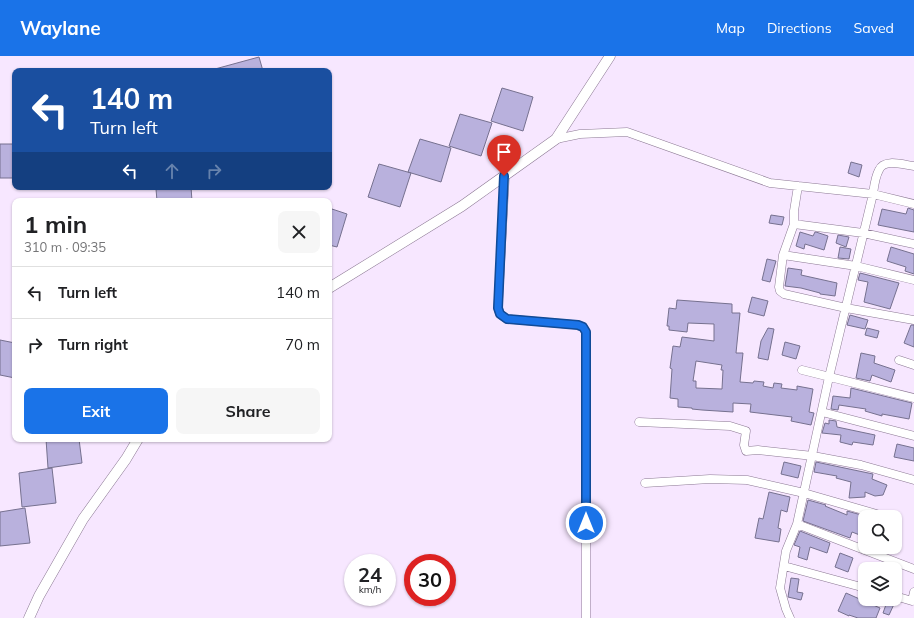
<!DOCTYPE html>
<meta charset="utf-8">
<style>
:root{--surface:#fff;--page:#f6f6f6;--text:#202124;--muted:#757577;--line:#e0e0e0;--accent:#1a73e8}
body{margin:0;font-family:Mulish,sans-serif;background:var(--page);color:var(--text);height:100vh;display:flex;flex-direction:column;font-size:15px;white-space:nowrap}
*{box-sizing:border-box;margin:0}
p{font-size:13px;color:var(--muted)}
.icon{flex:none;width:22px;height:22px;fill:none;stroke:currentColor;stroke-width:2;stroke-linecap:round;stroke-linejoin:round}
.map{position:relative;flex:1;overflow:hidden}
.drawer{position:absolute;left:12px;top:142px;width:320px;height:244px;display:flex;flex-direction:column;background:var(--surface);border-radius:8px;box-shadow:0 1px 3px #0004}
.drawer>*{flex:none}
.banner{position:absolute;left:12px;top:12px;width:320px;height:122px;border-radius:8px;box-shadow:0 1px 3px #0004;background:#1a4fa0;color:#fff;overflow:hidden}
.fabs{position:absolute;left:858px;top:454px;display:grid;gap:8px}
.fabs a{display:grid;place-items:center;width:44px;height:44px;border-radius:8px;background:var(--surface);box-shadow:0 1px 3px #0004;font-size:20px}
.speed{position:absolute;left:344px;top:498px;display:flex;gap:8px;font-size:20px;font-weight:700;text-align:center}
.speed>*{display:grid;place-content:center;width:52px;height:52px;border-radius:50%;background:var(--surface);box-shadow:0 1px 3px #0004;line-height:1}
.speed small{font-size:10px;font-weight:400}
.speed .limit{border:6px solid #d22;background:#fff;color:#111}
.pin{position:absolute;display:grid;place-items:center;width:34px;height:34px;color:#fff;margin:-41px -17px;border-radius:50% 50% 50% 0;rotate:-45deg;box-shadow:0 0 4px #0007}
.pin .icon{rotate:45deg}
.me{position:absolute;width:44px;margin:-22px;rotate:0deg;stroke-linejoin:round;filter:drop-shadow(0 0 3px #0008)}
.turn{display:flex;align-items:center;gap:14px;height:84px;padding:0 12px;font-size:18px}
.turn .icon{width:52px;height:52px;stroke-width:2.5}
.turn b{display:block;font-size:28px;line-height:34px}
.lanes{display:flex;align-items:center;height:38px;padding:0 12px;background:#0003;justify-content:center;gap:20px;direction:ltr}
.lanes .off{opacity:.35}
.round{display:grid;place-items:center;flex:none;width:42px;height:42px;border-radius:8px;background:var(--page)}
.overview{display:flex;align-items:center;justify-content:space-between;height:68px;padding:0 12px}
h1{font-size:24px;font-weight:700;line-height:30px}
.action{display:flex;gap:8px;margin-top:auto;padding:8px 12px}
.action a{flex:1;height:46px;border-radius:8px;background:var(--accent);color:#fff;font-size:16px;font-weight:700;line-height:46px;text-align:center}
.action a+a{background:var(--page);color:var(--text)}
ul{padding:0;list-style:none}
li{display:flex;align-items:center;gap:12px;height:52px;padding:0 12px;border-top:1px solid var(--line)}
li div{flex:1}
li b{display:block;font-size:15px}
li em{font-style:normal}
header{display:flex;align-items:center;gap:24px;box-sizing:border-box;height:56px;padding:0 20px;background:var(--accent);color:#fff}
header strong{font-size:19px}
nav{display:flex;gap:22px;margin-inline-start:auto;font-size:14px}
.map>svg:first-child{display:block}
</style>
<header>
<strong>Waylane</strong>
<nav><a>Map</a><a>Directions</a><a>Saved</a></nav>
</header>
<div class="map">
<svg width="914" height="562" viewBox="0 0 914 562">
<rect width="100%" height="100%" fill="#f7e7ff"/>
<!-- building -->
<path fill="#b9b1dd" stroke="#76718f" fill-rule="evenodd" d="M259,1l4,14h-48v-2z
M502,32l31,9 -10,34 -32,-10z
M460,58l32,9 -11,33 -32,-10z
M420,83l31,9 -10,34 -33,-10z
M0,88h15v34h-15z
M851,106l11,3 -3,12 -11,-4z
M379,108l32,9 -11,34 -32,-10z
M165,131h26l1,14h-35l-1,-12h9z
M908,152l6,2v22l-36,-7 4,-16 24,5z
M332,153l15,5 -10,33 -8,-2v-27z
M771,159l13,2 -2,8 -13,-2z
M800,176l13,4 2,-4h1l12,4 -4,14 -19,-6 -1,5 -8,-3z
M838,179l11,2 -3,10 -10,-4z
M840,191l11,2 -2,10 -11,-1z
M891,191l23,7v20l-9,-3 1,-4 -19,-6z
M767,203l9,2 -6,21 -8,-2z
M788,212l14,2 -1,5 36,8 -2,13 -15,-2v-1l-19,-5 -16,-2z
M860,217l39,10 -9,26 -26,-7 4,-20 -10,-2z
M752,241l16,4 -4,15 -16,-4z
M677,244l55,4v9h8l-4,40h7l-3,29 13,1 1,-2 10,1 -1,4 10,2 1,-5 8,1 -1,4 16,2v-4l16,3 -4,23 5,1 -3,12 -20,-4 1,-4 -42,-5 1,-8 -18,-1v9l-31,-2 -10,-1v-1l-14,-1v-8l-8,-1 2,-29 -2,-1 3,-22 7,1 2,-10 32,4v-17l-26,-1 -1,9 -18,-2v-4h-2l2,-18 7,1zM696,305l26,4 -1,5h2l-1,19 -26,-1v-7h-3z
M850,259l18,5 -3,9 -18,-4z
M911,269h3v22l-10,-4z
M768,272l6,1 -6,31 -10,-2 3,-17z
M867,272l12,3 -2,7 -12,-3z
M0,284l15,3v35l-15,-3z
M785,286l15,4 -4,13 -14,-4z
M861,297l14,3 -1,7 21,7 -4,12 -19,-7 -2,6 -14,-3z
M851,332l61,15 -3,16 -27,-5v2l-17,-5 1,-2 -27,-4 -1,5 -7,-1 2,-13 17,2z
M829,364l7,1 1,6 38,8 -2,10 -20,-3 -1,3 -12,-3 1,-7 -19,-2 3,-10 4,1z
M46,383h33l3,24 -34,5z
M897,388l17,4v13l-20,-4z
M784,406l17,4 -3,12 -17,-4z
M816,406l57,12 -1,5 15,6 -4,10 -8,1 -10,-4v5l-16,1 2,-16 -15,-4 1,-2 -23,-4z
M52,412l4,35 -34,4 -3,-34z
M769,436l21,5 -3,15 -6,-2 -3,18 3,1 -2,13 -24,-4 4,-20 4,1z
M808,444l18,5 -1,1 22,9v-4l18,5v21l-13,-5 -2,6 -47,-17z
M25,452l5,35 -30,3v-34z
M800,475l30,12 -3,10 -17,-6 -3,13 -9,-3 2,-10 -6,-2z
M840,497l13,5 -5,14 -13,-5z
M791,522l8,1 -2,13 6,1 -2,7 -13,-3z
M846,537l34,15 -4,10h-18l-9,-3v1l-11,-5z
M888,543l7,3 -6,13 -6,-2z"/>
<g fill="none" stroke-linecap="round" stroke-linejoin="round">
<defs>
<path id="minor" d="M556,83l24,-5 47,-2 143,51 103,11 -44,183 -32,147 117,45
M914,110c-10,-1 -30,-8 -35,4 -4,7 -5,17 -6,24l41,10
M505,121l-7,131 2,6 7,5 71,6 5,2 3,5v286
M798,130l-4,25v13l-11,31 -4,32 1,4 4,3 62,14 68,12
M794,168l69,9 51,11
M783,199l73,11 58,14
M899,304l15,5
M802,314l112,28
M822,356l92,24
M639,366l91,4 16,5 -2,14 2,6 12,-1 55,6 48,9 53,15
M645,427l65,-4 37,1 57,13 76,22
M784,510l81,22
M895,540l17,5 2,-9
M790,562l-4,-9 -6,-21 6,-37 11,-27"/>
<path id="tertiary" d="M329,232l133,-82 94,-67 54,-83
M29,562l10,-22 44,-77 43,-60 12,-20"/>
</defs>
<!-- minor casing -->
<use href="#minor" stroke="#8c7994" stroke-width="9"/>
<!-- tertiary casing -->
<use href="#tertiary" stroke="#8c7994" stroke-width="11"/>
<!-- minor -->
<use href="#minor" stroke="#fff" stroke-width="8"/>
<!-- tertiary -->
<use href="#tertiary" stroke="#fff" stroke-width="10"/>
</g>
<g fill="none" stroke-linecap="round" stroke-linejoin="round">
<defs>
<path id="route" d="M504,120l-6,132 2,6 7,5 71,6 5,2 3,5v191"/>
</defs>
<!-- route casing -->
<use href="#route" stroke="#114b97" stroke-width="10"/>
<!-- route -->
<use href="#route" stroke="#1a73e8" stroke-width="7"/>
</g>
</svg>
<div class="fabs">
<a><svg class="icon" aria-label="search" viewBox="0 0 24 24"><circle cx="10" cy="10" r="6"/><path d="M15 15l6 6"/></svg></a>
<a><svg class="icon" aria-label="layers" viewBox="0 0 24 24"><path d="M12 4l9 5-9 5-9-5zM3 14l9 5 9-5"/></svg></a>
</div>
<div class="speed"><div>24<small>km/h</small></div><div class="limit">30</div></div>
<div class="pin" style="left:504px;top:120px;background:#d93025"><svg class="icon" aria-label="arrive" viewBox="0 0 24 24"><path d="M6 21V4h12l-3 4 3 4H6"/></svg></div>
<svg class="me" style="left:586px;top:467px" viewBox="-20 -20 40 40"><circle r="17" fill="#1a73e8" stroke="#fff" stroke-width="3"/><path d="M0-11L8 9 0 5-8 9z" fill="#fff"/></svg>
<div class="banner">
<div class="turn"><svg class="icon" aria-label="left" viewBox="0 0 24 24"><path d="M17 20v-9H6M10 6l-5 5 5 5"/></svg><div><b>140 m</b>Turn left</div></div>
<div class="lanes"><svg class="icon" aria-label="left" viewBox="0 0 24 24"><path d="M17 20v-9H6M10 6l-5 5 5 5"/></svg><svg class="icon off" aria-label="ahead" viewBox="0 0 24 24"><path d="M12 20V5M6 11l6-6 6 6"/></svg><svg class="icon off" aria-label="right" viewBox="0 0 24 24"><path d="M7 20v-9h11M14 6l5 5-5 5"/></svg></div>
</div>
<section class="drawer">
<div class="overview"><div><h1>1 min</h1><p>310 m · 09:35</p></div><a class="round"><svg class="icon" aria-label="close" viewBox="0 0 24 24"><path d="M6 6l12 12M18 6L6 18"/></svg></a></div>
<ul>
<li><svg class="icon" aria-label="left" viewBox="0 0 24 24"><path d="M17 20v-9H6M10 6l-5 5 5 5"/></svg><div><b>Turn left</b></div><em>140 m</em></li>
<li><svg class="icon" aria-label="right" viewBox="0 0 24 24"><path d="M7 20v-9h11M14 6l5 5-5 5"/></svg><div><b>Turn right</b></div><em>70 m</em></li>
</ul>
<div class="action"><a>Exit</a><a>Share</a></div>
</section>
</div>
